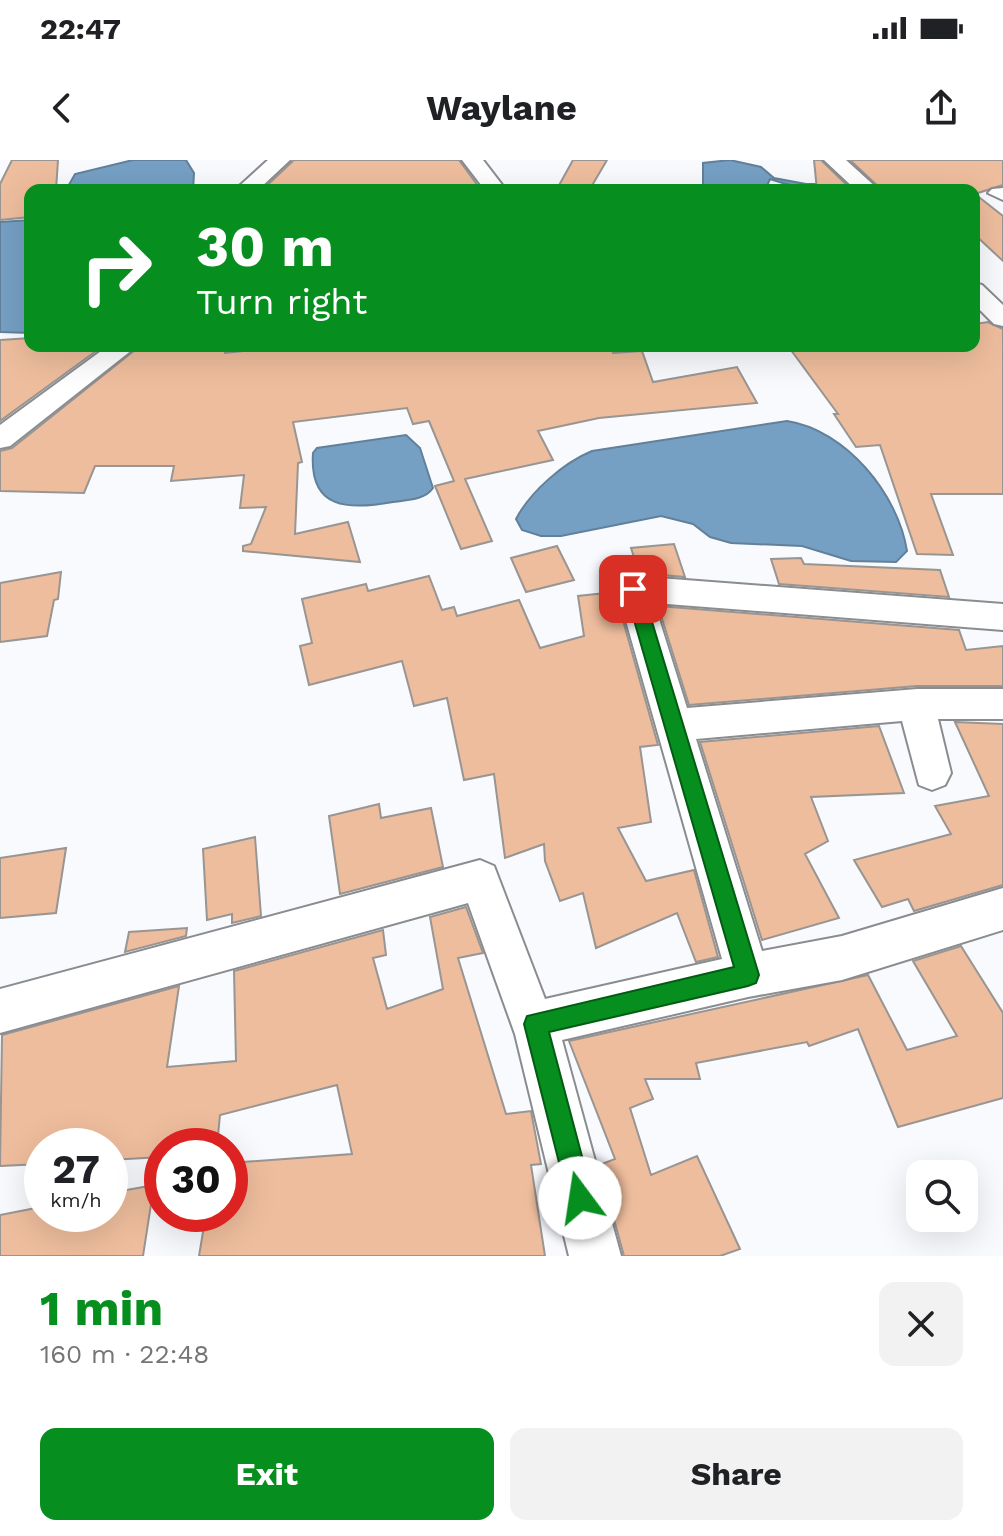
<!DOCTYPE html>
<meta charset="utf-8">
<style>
:root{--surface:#fff;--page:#f2f2f2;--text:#202124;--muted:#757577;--accent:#068e1e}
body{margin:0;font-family:"Work Sans",sans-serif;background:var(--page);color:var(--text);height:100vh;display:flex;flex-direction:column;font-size:30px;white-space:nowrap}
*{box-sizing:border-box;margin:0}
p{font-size:26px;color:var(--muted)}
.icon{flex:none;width:44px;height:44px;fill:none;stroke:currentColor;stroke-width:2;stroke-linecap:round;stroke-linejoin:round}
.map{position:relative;height:1096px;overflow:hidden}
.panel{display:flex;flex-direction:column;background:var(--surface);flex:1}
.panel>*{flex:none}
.hud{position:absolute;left:24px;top:24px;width:956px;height:168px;border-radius:16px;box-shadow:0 8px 32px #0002;background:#068e1e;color:#fff;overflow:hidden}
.fabs{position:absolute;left:906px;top:1000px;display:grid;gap:16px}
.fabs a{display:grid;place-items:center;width:72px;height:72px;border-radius:16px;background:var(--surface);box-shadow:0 8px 32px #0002;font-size:40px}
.speed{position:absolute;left:24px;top:968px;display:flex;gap:16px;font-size:40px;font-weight:700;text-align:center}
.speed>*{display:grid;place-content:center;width:104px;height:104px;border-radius:50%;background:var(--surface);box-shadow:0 8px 32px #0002;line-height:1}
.speed small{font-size:20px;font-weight:400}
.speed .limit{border:12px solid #d22;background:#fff;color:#111}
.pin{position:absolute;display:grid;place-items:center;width:68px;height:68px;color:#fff;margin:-34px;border-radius:16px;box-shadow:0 4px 12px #0006}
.me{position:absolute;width:88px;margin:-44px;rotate:346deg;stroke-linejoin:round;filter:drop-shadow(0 0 6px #0008)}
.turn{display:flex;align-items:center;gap:28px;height:168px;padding:0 40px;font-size:36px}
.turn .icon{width:104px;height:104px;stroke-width:2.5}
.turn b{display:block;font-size:56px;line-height:68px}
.round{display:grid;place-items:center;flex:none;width:84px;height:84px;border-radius:16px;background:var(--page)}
.overview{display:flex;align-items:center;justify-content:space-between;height:136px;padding:0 40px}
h1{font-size:48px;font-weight:700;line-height:60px;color:var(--accent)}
.cta{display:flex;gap:16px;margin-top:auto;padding:16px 40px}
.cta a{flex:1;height:92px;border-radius:16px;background:var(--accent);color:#fff;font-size:32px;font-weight:700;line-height:92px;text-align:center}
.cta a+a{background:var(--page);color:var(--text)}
.status{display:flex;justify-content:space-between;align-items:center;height:56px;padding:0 40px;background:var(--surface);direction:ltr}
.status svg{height:22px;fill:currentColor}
header{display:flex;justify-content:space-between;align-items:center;height:104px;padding:0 40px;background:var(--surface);font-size:36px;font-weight:700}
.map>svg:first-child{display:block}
</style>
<div class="status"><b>22:47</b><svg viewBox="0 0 49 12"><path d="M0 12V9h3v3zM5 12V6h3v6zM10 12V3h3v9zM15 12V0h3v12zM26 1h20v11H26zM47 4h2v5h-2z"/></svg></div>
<header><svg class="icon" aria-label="back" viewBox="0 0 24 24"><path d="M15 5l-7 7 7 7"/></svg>Waylane<svg class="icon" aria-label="share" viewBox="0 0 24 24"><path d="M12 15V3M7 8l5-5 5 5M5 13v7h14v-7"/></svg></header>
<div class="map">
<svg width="1003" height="1096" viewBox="0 0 1003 1096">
<rect width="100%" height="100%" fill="#f8fafe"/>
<!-- water -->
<path fill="#75a0c4" stroke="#62809a" stroke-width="2" d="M133,0h53l8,13 -1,17h-127l9,-16z
M730,0l31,7 13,11 32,6h37c-22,10 -50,3 -73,-5l-5,11h-159l27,-4 70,1v-24z
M30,60v113l-30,-1v-110z
M787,261c59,9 111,73 120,130l-11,11 -45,-1 -49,-15 -71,-3 -21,-6 -17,-13 -32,-8 -100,20h-20l-19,-6 -6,-11c14,-27 47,-56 76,-68z
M406,275l14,13 13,40c-8,12 -26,12 -40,14 -44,8 -84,8 -80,-49l4,-5z"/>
<!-- building -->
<path fill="#eebd9d" stroke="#989592" stroke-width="2" d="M12,0h46l-2,30h-26v27l-30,3v-36z
M294,0h165l22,30h-219z
M573,0h34l-17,29 -32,-2z
M814,0h7l31,30h-35z
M850,0h153v25l-28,9 28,22v45l-29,-27v-44h-92z
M988,162l15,7v165h-72l22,61 -36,-1 -37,-109 -24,2 -22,-33h4l-50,-68h186v-22z
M30,178v8h73l-103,75v-81z
M140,186h85v7l67,-7h320l1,7 29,-2 11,31 84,-15 20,36 -158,15 -61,13 15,29 -88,19 27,62 -31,8 -26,-63 19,-5 -25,-60 -16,3 -6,-16 -114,14 9,40 -4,1 -3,71 53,-12 12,40 -117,-11v-5l8,-2 15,-37 -26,1 4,-33 -73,6 3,-15h-79l-11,27 -84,-2v-40l12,-3z
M674,384l11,33 -46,-4 -8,-25z
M557,386l17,34 -48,12 -15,-34z
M801,398l3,6 136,6 9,27 -170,-13 -8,-25z
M61,412l-3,27 -4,1 -7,36 -47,6v-59z
M429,416l13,34 12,-3 3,9 62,-16 21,48 44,-12 -6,-40 37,-4 43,153 -18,2 11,75 -33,6 28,53 48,-11 24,87 -22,5 -19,-49 -81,35 -13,-55 -23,8 -15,-40 -1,-17 -39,14 -11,-84 -30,6 -17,-82 -33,8 -12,-45 -93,24 -9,-39 12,-3 -10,-44 64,-15 2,7z
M658,446l301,24 7,20 37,-4v40h-86l-228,19z
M955,562l48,2v161l-89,26 -6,-12 -26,8 -28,-47 97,-26 -16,-28 54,-10z
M879,566l25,67 -93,4 17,44 -23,13 34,64 -77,22 -62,-198z
M379,644l2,14 50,-10 12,59 -103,27 -11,-78z
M255,677l6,79 -29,7v-9l-25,6 -4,-71z
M66,688l-10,65 -56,5v-60z
M466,747l17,46 -25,5 48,156 25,-3 10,53 -10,1 14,91h-346l7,-42h24v-51l122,-9 -15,-69 -117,30 -3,31h-55v11l-52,3v-14h-68v18l-42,2 2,-131 177,-49 -12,81 69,-6 -2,-90 149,-41 3,25 -13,3 14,51 56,-20 -13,-72z
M187,768l-1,8 -61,16 4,-20z
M961,786l42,67v85l-105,29 -40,-98 -49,17 -2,-4 -111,21 4,16h-55l8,20 -23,9 21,67 46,-19 43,93 -20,7h-96l-25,-91 16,-6 -46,-118 299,-66 39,75 50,-14 -44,-75z
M154,1025l-11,71h-143v-41l41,-8v7h69v-21z"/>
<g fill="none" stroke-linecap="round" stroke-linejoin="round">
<defs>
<path id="minor" d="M268,0h22l-32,30h-23z
M462,0h21l23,30h-21z
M824,0h22l33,30h-23z
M1003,28v12l-15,-7 4,-4z
M974,123l8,2 21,20v21l-9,-2 -20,-20z
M108,186h29l-127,100 -10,2v-23z
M633,416l370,28v26l-349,-27 33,105 230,-19h86v30h-65l13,54 -6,12 -13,5 -13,-5 -17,-64 -206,18 66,212 80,-15 161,-48v42l-161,50 -94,17 -186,43 59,216h-52l-54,-222 -47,-131 -468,130v-44l480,-129 14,6 51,133 177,-40 -105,-370 4,-9z"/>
</defs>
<!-- minor casing -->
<use href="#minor" stroke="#8a8c8f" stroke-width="4"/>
<!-- minor -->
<use href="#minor" fill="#fff" fill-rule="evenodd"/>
</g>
<!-- route -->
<path fill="#068e1e" stroke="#045c14" stroke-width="2" d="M633,423l9,6 117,386 -3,8 -8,3 -199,46 44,166 -4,9 -9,4 -9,-4 -3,-9 -44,-174 3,-8 207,-49 -109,-378z"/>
</svg>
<div class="fabs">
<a><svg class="icon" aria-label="search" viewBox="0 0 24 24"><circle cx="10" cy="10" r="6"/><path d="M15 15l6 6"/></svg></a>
</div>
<div class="speed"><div>27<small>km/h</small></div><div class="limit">30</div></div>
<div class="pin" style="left:633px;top:429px;background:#d93025"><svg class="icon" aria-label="arrive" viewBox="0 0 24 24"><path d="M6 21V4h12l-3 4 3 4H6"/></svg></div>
<svg class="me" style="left:580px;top:1038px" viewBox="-20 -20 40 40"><circle r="19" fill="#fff"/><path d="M0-13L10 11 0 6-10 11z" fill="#068e1e"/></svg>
<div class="hud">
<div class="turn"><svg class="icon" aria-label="right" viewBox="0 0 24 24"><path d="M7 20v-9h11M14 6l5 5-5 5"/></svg><div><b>30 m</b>Turn right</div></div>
</div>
</div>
<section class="panel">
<div class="overview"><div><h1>1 min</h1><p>160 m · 22:48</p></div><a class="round"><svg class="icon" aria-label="close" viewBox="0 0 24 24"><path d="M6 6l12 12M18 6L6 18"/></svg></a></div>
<div class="cta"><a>Exit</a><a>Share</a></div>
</section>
